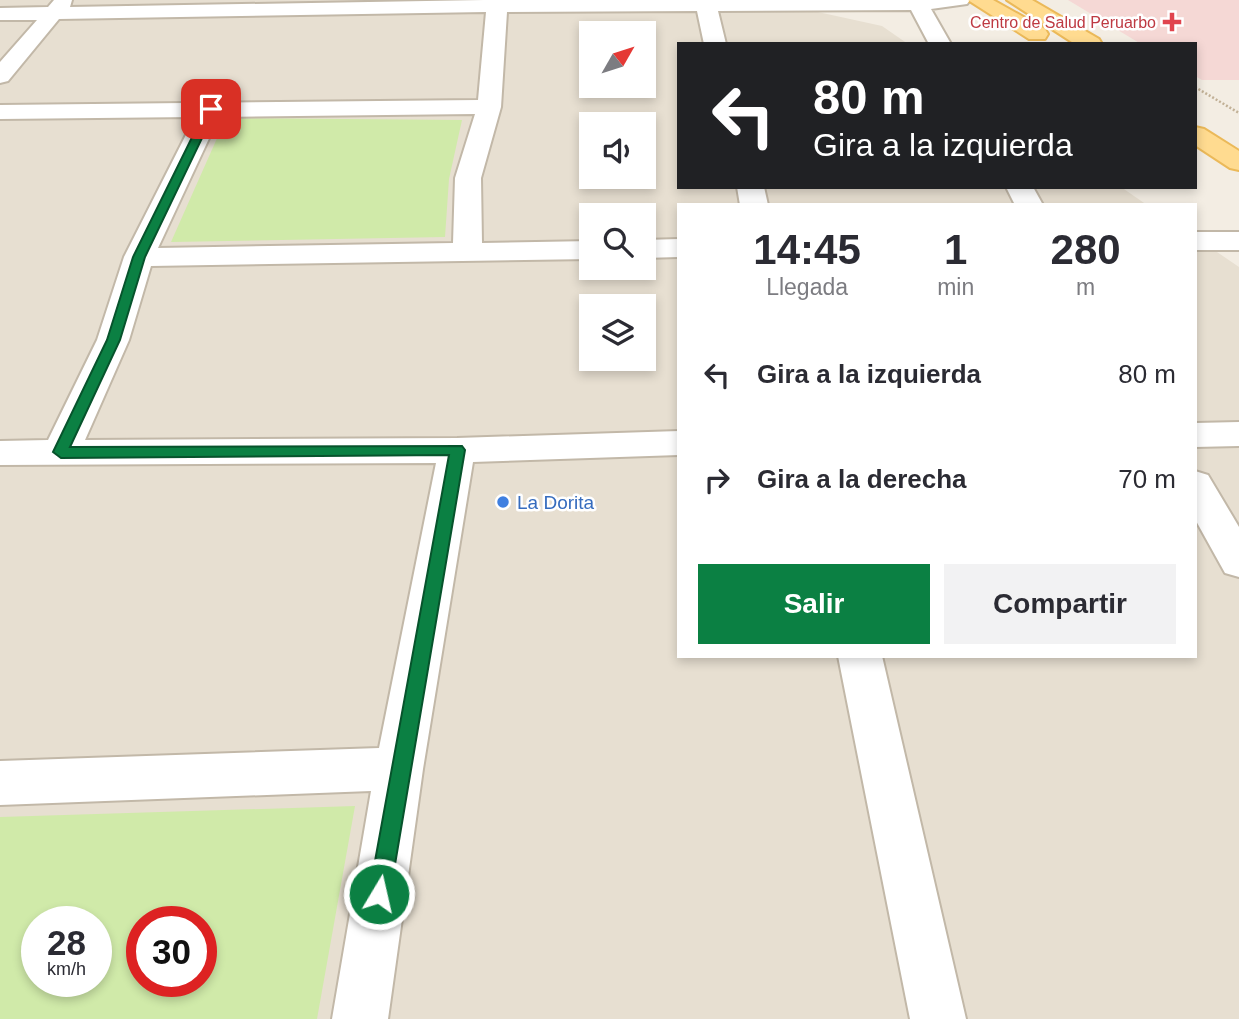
<!DOCTYPE html>
<html lang="es">
<style>
:root{--surface:#fff;--page:#f2f2f3;--text:#2b2b33;--muted:#7c7c81;--accent:#0b8043}
body{margin:0;font-family:Helvetica,sans-serif;background:var(--page);color:var(--text);height:100vh;display:flex;flex-direction:column;font-size:26px;white-space:nowrap}
*{box-sizing:border-box;margin:0}
p{font-size:23px;color:var(--muted)}
.icon{flex:none;width:38px;height:38px;fill:none;stroke:currentColor;stroke-width:2;stroke-linecap:round;stroke-linejoin:round}
.map{position:relative;flex:1;overflow:hidden}
.drawer{position:absolute;left:677px;top:203px;width:520px;height:455px;display:flex;flex-direction:column;background:var(--surface);border-radius:0px;box-shadow:0 4px 10px #0003}
.drawer>*{flex:none}
.guide{position:absolute;left:677px;top:42px;width:520px;height:147px;border-radius:0px;box-shadow:0 4px 10px #0003;background:#202124;color:#fff;overflow:hidden}
.needle{width:46px;rotate:51deg}
.buttons{position:absolute;left:579px;top:21px;display:grid;gap:14px}
.buttons a{display:grid;place-items:center;width:77px;height:77px;border-radius:0px;background:var(--surface);box-shadow:0 4px 10px #0003;font-size:35px}
.speed{position:absolute;left:21px;top:906px;display:flex;gap:14px;font-size:35px;font-weight:700;text-align:center}
.speed>*{display:grid;place-content:center;width:91px;height:91px;border-radius:50%;background:var(--surface);box-shadow:0 4px 10px #0003;line-height:1}
.speed small{font-size:18px;font-weight:400}
.speed .limit{border:10px solid #d22;background:#fff;color:#111}
.pin{position:absolute;display:grid;place-items:center;width:60px;height:60px;color:#fff;margin:-30px;border-radius:14px;box-shadow:0 4px 10px #0006}
.me{position:absolute;width:77px;margin:-38px;rotate:9deg;stroke-linejoin:round;filter:drop-shadow(0 0 5px #0008)}
.turn{display:flex;align-items:center;gap:24px;height:147px;padding:0 21px;font-size:32px}
.turn .icon{width:91px;height:91px;stroke-width:2.5}
.turn b{display:block;font-size:49px;line-height:60px}
.eta{display:flex;justify-content:space-evenly;align-items:center;height:119px;text-align:center}
.eta b{font-size:42px;font-weight:700;line-height:49px}
.cta{display:flex;gap:14px;margin-top:auto;padding:14px 21px}
.cta a{flex:1;height:80px;border-radius:0px;background:var(--accent);color:#fff;font-size:28px;font-weight:700;line-height:80px;text-align:center}
.cta a+a{background:var(--page);color:var(--text)}
ul{padding:0;list-style:none}
li{display:flex;align-items:center;gap:21px;height:105px;padding:0 21px}
li div{flex:1}
li b{display:block;font-size:26px}
li em{font-style:normal}
.map>svg:first-child{display:block}
</style>
<div class="map">
<svg width="1239" height="1019" viewBox="0 0 1239 1019">
<rect width="100%" height="100%" fill="#f3ede3"/>
<!-- residential -->
<path fill="#e7dfd1" fill-rule="evenodd" d="M0,0h763l119,26 26,18h-229v143h442l26,18h-468v451h516v-419l44,30v752h-1239zM592,33h52v53h-52zM592,124h52v53h-52zM592,215h52v53h-52zM592,306h52v53h-52zM37,922h59v60h-59zM142,922h59v60h-59z"/>
<!-- medical -->
<path fill="#f5d8d5" d="M1068,0h171v80h-37l-7,-4v-32h-54z"/>
<!-- green -->
<path fill="#d0eaa9" fill-rule="evenodd" d="M226,118l236,2 -13,59 -4,58 -274,5z
M355,806l-38,213h-317v-202zM37,922h59v60h-59zM142,922h59v60h-59z"/>
<g fill="none" stroke-linecap="round" stroke-linejoin="round">
<defs>
<path id="minor" d="M54,0h18l-2,7 414,-7h486l-3,4 -36,5 20,35h-22l-18,-34 -193,1 8,33h-22l-7,-33 -190,1 -6,95 -20,71 1,65 110,-2v18l-441,7 -22,74 -44,100 372,-2 222,-7v24l-206,7 -50,307 -35,250h-56l39,-228 -371,14v-44l379,-13 57,-285 -436,2v-24l48,-1 49,-100 27,-83 71,-140 -195,2v-14l478,-5 8,-88 -427,7 -51,62 -8,2v-21l37,-42h-37v-12l48,-1zM475,114l-20,64 -2,65 -295,5 61,-131z
M737,187h27l4,18h-28z
M1006,187h27l10,18h-28z
M1195,232h44v18h-44z
M679,239v18l-35,1v-18z
M1239,422v24l-44,1v-24z
M1195,471l13,4 31,52v50l-14,-4 -30,-54z
M838,656h44l84,363h-56z"/>
<path id="major" d="M968,0h25l52,29 3,5 -3,5h-16z
M1007,0h25l67,39 3,5h-27z
M1195,127l9,2 35,22v19l-9,-2 -35,-23z"/>
</defs>
<!-- minor casing -->
<use href="#minor" stroke="#c2b8a8" stroke-width="4"/>
<!-- major casing -->
<use href="#major" stroke="#ebb959" stroke-width="4"/>
<!-- path -->
<path stroke="#c1b096" stroke-width="2.5" stroke-dasharray="2 2" stroke-linecap="butt" d="M1195,87l44,26"/>
<!-- minor -->
<use href="#minor" fill="#fff" fill-rule="evenodd"/>
<!-- major -->
<use href="#major" fill="#ffdb90" fill-rule="evenodd"/>
</g>
<!-- route -->
<path fill="#0b8043" stroke="#07532c" stroke-width="2" d="M211,106l5,3 -71,148 -25,83 -50,107 392,-1 3,4 -75,444 -3,8 -8,3 -7,-3 -3,-8 80,-439 -388,3 -8,-6 54,-112 26,-83 73,-148z"/>
<!-- markers -->
<path fill="#e0444e" stroke="#fff" stroke-width="2.5" d="M1168.5 11.5h7v7h7v7h-7v7h-7v-7h-7v-7h7z"/>
<circle fill="#3f7fe0" stroke="#fff" stroke-width="2.5" cx="503" cy="502" r="7"/>
<g text-anchor="middle" stroke-width="5" stroke-linejoin="round" paint-order="stroke">
<!-- far-health labels -->
<g font-size="16" fill="#be3a42" stroke="#fff" text-anchor="end">
<text x="1156" y="28">Centro de Salud Peruarbo</text>
</g>
<!-- shop labels -->
<g font-size="19" fill="#366cbe" stroke="#fff" text-anchor="start">
<text x="517" y="509">La Dorita</text>
</g>
</g>
</svg>
<div class="buttons">
<a><svg class="needle" viewBox="-14 -14 28 28"><path d="M0-13l5 13h-10z" fill="#e53935"/><path d="M0 13l5-13h-10z" fill="#7c7c81"/></svg></a>
<a><svg class="icon" aria-label="sound" viewBox="0 0 24 24"><path d="M4 9h4l5-4v14l-5-4H4zM17 9q2 3 0 6"/></svg></a>
<a><svg class="icon" aria-label="search" viewBox="0 0 24 24"><circle cx="10" cy="10" r="6"/><path d="M15 15l6 6"/></svg></a>
<a><svg class="icon" aria-label="layers" viewBox="0 0 24 24"><path d="M12 4l9 5-9 5-9-5zM3 14l9 5 9-5"/></svg></a>
</div>
<div class="speed"><div>28<small>km/h</small></div><div class="limit">30</div></div>
<div class="pin" style="left:211px;top:109px;background:#d93025"><svg class="icon" aria-label="arrive" viewBox="0 0 24 24"><path d="M6 21V4h12l-3 4 3 4H6"/></svg></div>
<svg class="me" style="left:379px;top:894px" viewBox="-20 -20 40 40"><circle r="17" fill="#0b8043" stroke="#fff" stroke-width="3"/><path d="M0-11L8 9 0 5-8 9z" fill="#fff"/></svg>
<div class="guide">
<div class="turn"><svg class="icon" aria-label="left" viewBox="0 0 24 24"><path d="M17 20v-9H6M10 6l-5 5 5 5"/></svg><div><b>80 m</b>Gira a la izquierda</div></div>
</div>
<section class="drawer">
<div class="eta">
<div><b>14:45</b><p>Llegada</p></div>
<div><b>1</b><p>min</p></div>
<div><b>280</b><p>m</p></div>
</div>
<ul>
<li><svg class="icon" aria-label="left" viewBox="0 0 24 24"><path d="M17 20v-9H6M10 6l-5 5 5 5"/></svg><div><b>Gira a la izquierda</b></div><em>80 m</em></li>
<li><svg class="icon" aria-label="right" viewBox="0 0 24 24"><path d="M7 20v-9h11M14 6l5 5-5 5"/></svg><div><b>Gira a la derecha</b></div><em>70 m</em></li>
</ul>
<div class="cta"><a>Salir</a><a>Compartir</a></div>
</section>
</div>
